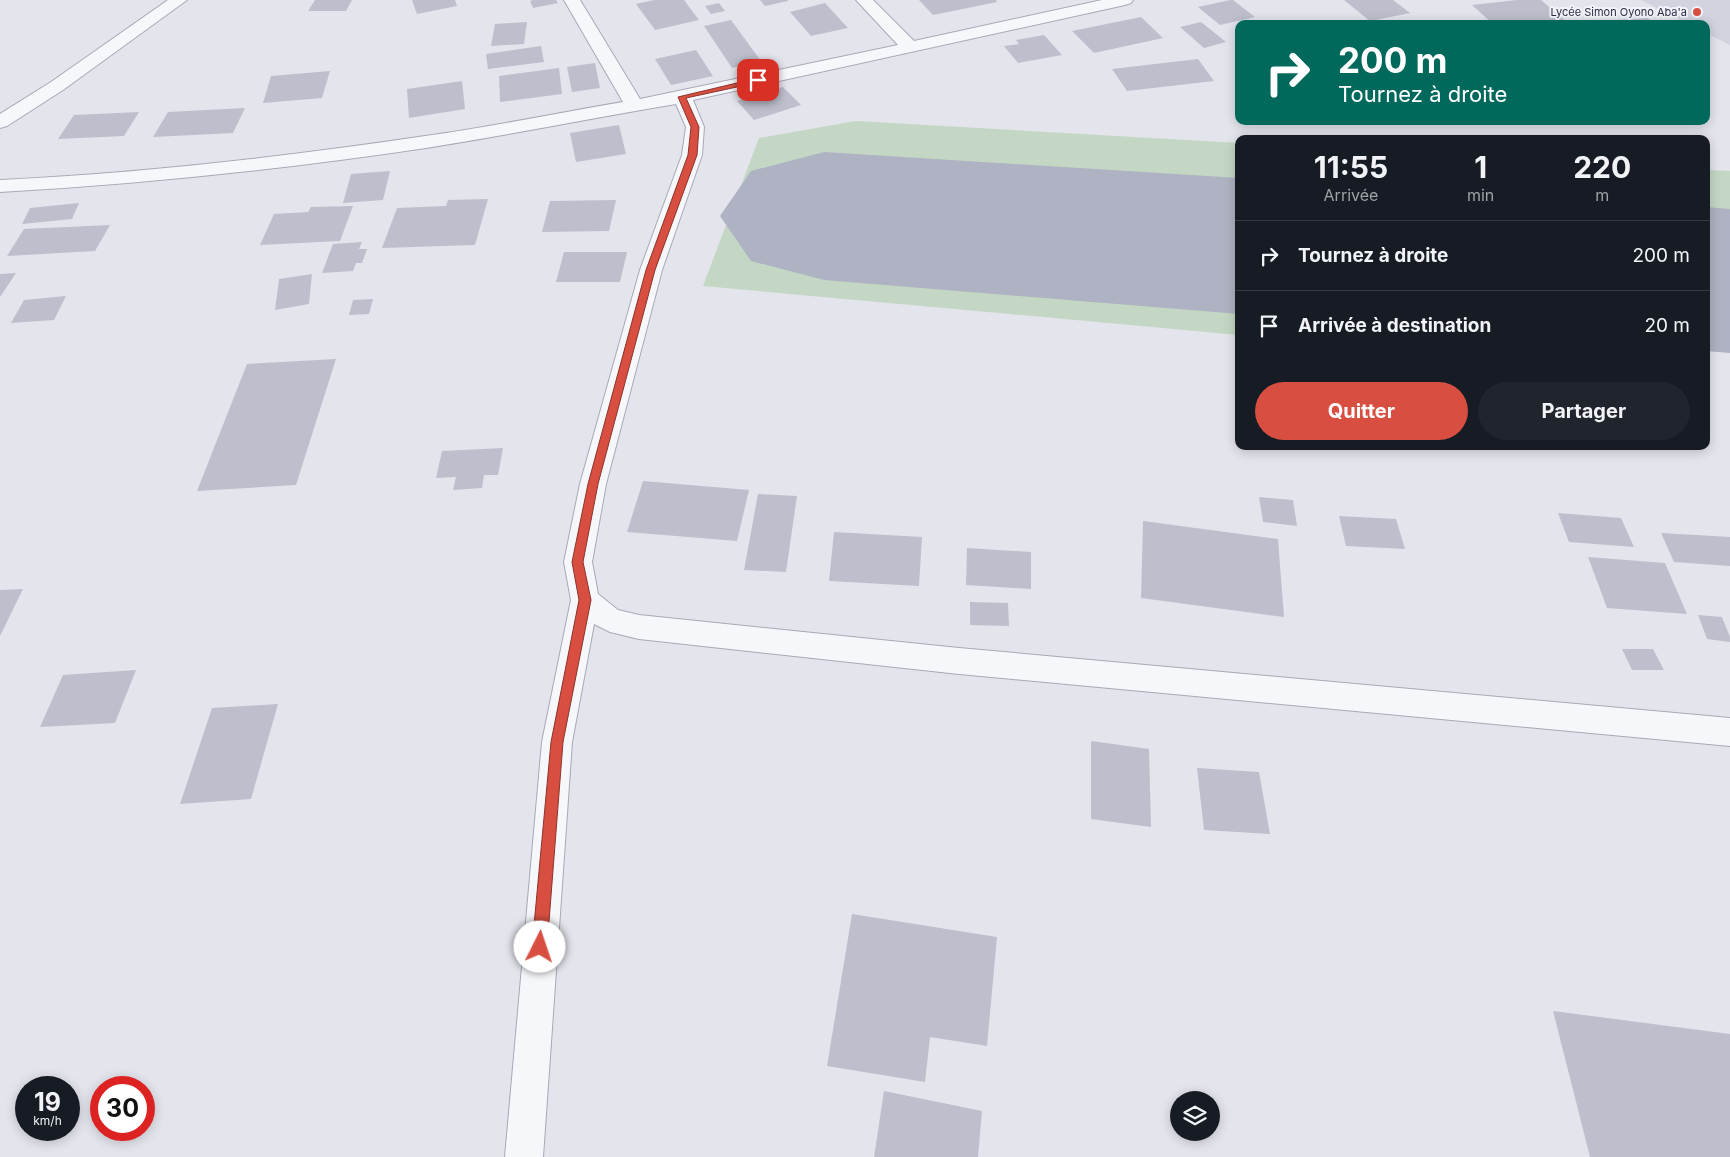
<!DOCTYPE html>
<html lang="fr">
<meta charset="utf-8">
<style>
:root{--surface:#171b24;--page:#20242c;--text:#f1f3f6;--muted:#9ea1a6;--line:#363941;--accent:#d84f41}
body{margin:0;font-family:Inter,sans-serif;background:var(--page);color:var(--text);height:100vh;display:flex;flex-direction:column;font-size:19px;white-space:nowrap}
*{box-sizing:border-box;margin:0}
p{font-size:16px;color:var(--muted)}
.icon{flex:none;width:28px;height:28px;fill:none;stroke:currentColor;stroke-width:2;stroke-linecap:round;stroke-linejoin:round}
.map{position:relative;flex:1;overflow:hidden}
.side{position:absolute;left:1235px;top:135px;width:475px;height:315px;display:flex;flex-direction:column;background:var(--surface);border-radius:10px;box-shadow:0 2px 12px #0003}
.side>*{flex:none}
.hud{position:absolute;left:1235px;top:20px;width:475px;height:105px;border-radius:10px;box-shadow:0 2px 12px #0003;background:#00695c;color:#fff;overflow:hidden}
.fabs{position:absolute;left:1170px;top:1091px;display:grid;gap:10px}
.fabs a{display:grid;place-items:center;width:50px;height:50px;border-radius:50%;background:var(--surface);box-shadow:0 2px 12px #0003;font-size:25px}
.speed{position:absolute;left:15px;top:1076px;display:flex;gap:10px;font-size:25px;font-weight:700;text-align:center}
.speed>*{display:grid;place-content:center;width:65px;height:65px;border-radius:50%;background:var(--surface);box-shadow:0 2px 12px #0003;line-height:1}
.speed small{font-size:12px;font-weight:400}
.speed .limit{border:8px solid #d22;background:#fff;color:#111}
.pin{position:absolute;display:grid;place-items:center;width:42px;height:42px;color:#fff;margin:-21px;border-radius:10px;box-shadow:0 2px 8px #0006}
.me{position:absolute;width:55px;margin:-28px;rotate:4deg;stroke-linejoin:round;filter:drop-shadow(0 0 4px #0008)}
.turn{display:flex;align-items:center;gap:18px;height:105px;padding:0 20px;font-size:22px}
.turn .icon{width:65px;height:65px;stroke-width:2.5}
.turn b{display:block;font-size:35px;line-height:42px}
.eta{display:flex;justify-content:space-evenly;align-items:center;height:85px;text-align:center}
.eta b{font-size:30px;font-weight:700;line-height:35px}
.button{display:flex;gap:10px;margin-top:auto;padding:10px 20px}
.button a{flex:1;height:58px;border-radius:30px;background:var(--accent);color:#fff;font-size:20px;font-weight:700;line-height:58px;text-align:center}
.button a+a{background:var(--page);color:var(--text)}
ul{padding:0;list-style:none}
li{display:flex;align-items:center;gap:15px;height:70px;padding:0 20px;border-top:1px solid var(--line)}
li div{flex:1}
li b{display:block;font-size:19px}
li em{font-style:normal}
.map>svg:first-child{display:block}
</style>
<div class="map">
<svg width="1730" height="1157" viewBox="0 0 1730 1157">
<rect width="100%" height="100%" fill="#e3e4ec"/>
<!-- built -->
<path fill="#d1d3de" d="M1641,0h89v45l-24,-12v-9h-18z"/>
<!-- green -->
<path fill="#c4d7c4" d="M856,121l383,22v192l-536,-49 56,-148z
M1706,170l24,1v169l-24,-2z"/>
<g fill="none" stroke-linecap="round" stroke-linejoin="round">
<!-- runway -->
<path fill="#afb2c2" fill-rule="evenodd" d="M824,152l415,26v136l-415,-34 -73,-19 -31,-45 31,-45z
M1706,207l24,2v144l-24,-2z"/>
</g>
<!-- building -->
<path fill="#bdbfcc" d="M315,0h37l-6,11h-38z
M412,0h43l2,6 -40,8z
M533,0h23l2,3 -25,5 -3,-7z
M654,0h30l15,20 -44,10 -19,-26z
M760,0h28v1l-23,5z
M919,0h77l1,2 -64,13z
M1230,0h3l22,17 -35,8 -22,-18z
M1344,0h49l17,13 -40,8z
M1517,0h24l28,24h-76l-21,-19z
M719,3l6,8 -14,3 -6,-8z
M825,3l23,25 -37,8 -21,-24z
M1141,17l22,21 -69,15 -22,-22z
M1648,18l6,6h-52l-3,-3z
M731,20l30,41 -29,7 -28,-42z
M527,22l-3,22 -33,2 4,-22z
M1201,22l25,20 -22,6 -24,-21z
M1044,35l18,20 -44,8 -14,-17 15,-2 -3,-4z
M541,46l3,16 -56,7 -2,-15z
M696,50l17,26 -42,9 -16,-26z
M1198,59l16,22 -87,10 -15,-22z
M595,63l5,25 -28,4 -5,-25z
M559,68l3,26 -62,8 -1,-26z
M330,71l-8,27 -59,5 8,-27z
M462,81l3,28 -56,9 -2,-29z
M783,87l18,18 -47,15 -17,-19z
M245,108l-12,25 -80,4 15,-25z
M139,112l-15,24 -66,3 16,-24z
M619,125l7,29 -50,8 -6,-29z
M390,171l-7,29 -40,3 8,-29z
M488,199l-13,46 -93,3 15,-40 49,-2 2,-6z
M616,200l-7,31 -67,1 8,-31z
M79,203l-7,16 -50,5 8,-16z
M353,206l-13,35 -80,4 14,-31 34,-2 3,-5z
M110,225l-15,26 -88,5 17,-27z
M362,242l-3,7h8l-5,14h-6l-3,8 -31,2 11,-29z
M564,252h63l-7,30h-64z
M16,273l-16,24v-23z
M312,274l-3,30 -34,6 4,-31z
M66,296l-12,24 -43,3 13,-23z
M373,299l-4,15 -20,1 4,-15z
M336,359l-40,126 -99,6 50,-127z
M503,448l-5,27h-14l-2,13 -29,2 3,-13 -20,1 6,-27z
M643,481l106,9 -12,51 -110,-9z
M758,494l39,2 -11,76 -42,-2z
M1259,497l34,3 4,26 -34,-4z
M1558,513l63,5 13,29 -65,-5z
M1339,516l57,3 9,30 -59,-3z
M1143,521l135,18 6,78 -143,-19z
M834,532l88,5 -3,49 -90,-5z
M1661,533l69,4v29l-56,-4z
M967,548l64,4v37l-65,-4z
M1588,557l77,6 22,51 -80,-6z
M23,589l-23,47v-46z
M970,602l38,1 1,23 -39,-1z
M1698,615l24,2 8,20v5l-23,-3z
M1622,649h31l11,21h-32z
M136,670l-21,53 -75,4 23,-52z
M278,704l-27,95 -71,5 32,-96z
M1091,741l58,8 2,78 -60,-8z
M1197,768l62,4 11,62 -66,-4z
M852,914l145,23 -10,109 -57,-9 -5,45 -98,-16z
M1553,1011l177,23v123h-140z
M884,1091l98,20 -4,46h-104z"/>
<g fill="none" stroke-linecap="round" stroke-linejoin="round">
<defs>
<path id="street" d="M168,0h19l-124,90 -56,36 -7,2v-14l51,-32z
M564,0h16l60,99 258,-54 -42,-45h17l41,41 188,-41h31l-2,3 -6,2 -432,95 11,27 -2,28 -40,115 -56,214 -14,78 6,32 20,16 21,5 320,33 771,70v28l-771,-72 -320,-35 -29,-7 -16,-8 -22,118 -29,415h-38l37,-415 29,-142 -7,-38 16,-78 60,-214 42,-115 4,-28 -10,-23c-84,14 -167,31 -250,44 -141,21 -284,36 -426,44v-12c142,-7 284,-23 425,-44 66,-9 132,-23 198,-34z"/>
</defs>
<!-- street casing -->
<use href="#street" stroke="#a7a9b7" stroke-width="2"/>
<!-- street -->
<use href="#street" fill="#f6f7fa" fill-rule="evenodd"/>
</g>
<!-- route -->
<path fill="#d84f41" stroke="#8c332a" d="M758,78l3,2 -1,2 -74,16 13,29 -2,28 -42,115 -57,214 -15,78 8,38 -28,142 -16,205 -2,5 -5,2 -6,-2 -2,-5 19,-205 28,-142 -7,-38 16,-78 58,-214 42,-115 3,-28 -13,-30z"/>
<!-- markers -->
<circle fill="#d84f41" stroke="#f3f4f9" stroke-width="2" cx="1697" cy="12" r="5"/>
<g text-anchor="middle" stroke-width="4" stroke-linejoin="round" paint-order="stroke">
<!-- far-poi labels -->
<g font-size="11" fill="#292d46" stroke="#f3f4f9" text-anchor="end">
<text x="1687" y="16">Lycée Simon Oyono Aba'a</text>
</g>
</g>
</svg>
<div class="fabs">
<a><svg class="icon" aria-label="layers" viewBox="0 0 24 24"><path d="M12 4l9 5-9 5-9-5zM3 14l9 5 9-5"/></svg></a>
</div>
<div class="speed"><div>19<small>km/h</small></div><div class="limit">30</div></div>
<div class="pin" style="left:758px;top:80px;background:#d93025"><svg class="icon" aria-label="arrive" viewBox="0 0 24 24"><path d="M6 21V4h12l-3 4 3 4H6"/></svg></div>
<svg class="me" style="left:540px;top:947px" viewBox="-20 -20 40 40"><circle r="19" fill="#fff"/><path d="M0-13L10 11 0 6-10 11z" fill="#d84f41"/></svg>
<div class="hud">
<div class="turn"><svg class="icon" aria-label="right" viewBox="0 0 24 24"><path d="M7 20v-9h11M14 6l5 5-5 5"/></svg><div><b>200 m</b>Tournez à droite</div></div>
</div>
<section class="side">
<div class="eta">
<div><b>11:55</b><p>Arrivée</p></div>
<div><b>1</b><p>min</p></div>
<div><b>220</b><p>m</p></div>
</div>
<ul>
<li><svg class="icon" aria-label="right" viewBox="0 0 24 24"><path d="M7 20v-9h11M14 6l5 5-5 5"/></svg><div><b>Tournez à droite</b></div><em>200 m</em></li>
<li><svg class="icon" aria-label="arrive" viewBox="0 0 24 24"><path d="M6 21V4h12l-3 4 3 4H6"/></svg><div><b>Arrivée à destination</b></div><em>20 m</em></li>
</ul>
<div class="button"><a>Quitter</a><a>Partager</a></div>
</section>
</div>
